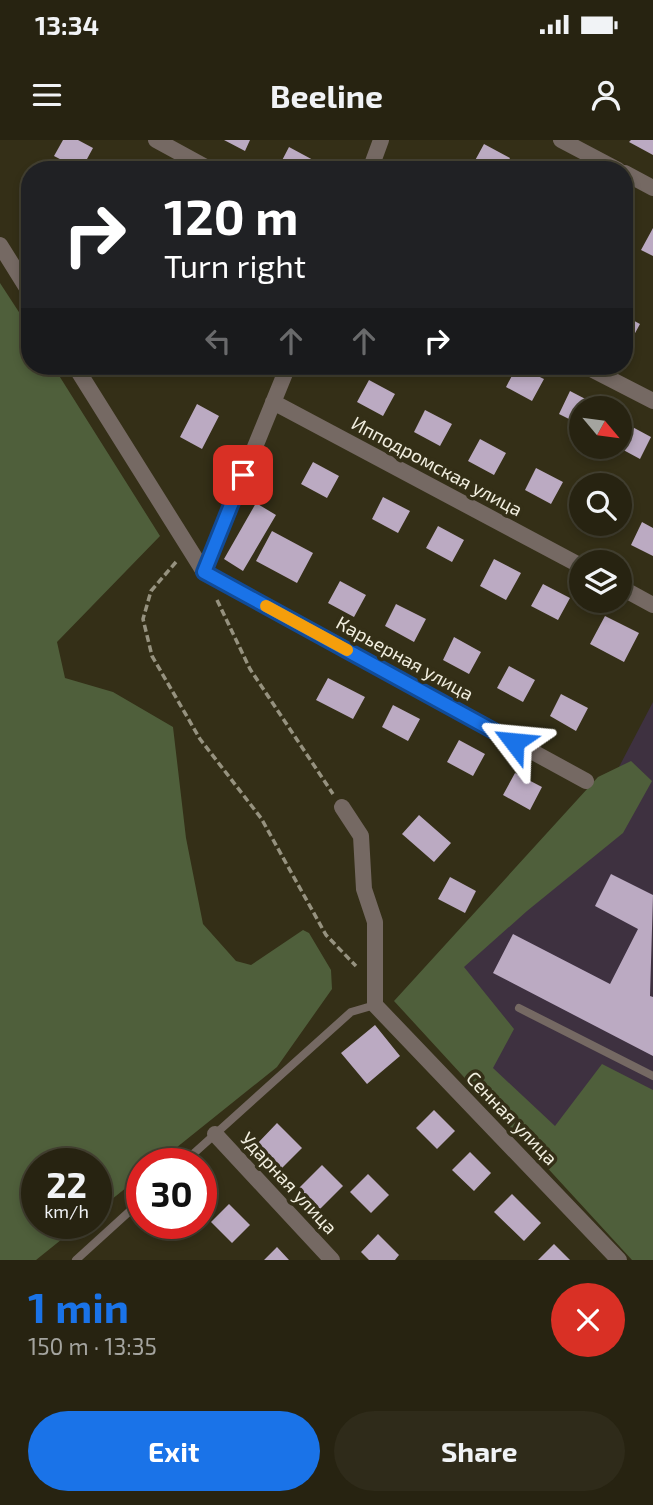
<!DOCTYPE html>
<meta charset="utf-8">
<style>
:root{--surface:#272311;--page:#2f2b1a;--text:#f1f3f6;--muted:#a4a49f;--line:#434031;--accent:#1a73e8}
body{margin:0;font-family:"Exo 2",sans-serif;background:var(--page);color:var(--text);height:100vh;display:flex;flex-direction:column;font-size:26px;white-space:nowrap}
*{box-sizing:border-box;margin:0}
p{font-size:23px;color:var(--muted)}
.icon{flex:none;width:38px;height:38px;fill:none;stroke:currentColor;stroke-width:2;stroke-linecap:round;stroke-linejoin:round}
.map{position:relative;height:1120px;overflow:hidden}
.sheet{display:flex;flex-direction:column;background:var(--surface);flex:1}
.sheet>*{flex:none}
.top-card{position:absolute;left:21px;top:21px;width:612px;height:214px;border-radius:28px;box-shadow:0 4px 10px #0003,0 0 0 2px var(--line);background:#202124;color:#fff;overflow:hidden}
.needle{width:46px;rotate:119deg}
.fabs{position:absolute;left:569px;top:256px;display:grid;gap:14px}
.fabs a{display:grid;place-items:center;width:63px;height:63px;border-radius:50%;background:var(--surface);box-shadow:0 4px 10px #0003,0 0 0 2px var(--line);font-size:35px}
.speed{position:absolute;left:21px;top:1008px;display:flex;gap:14px;font-size:35px;font-weight:700;text-align:center}
.speed>*{display:grid;place-content:center;width:91px;height:91px;border-radius:50%;background:var(--surface);box-shadow:0 4px 10px #0003,0 0 0 2px var(--line);line-height:1}
.speed small{font-size:18px;font-weight:400}
.speed .limit{border:10px solid #d22;background:#fff;color:#111}
.pin{position:absolute;display:grid;place-items:center;width:60px;height:60px;color:#fff;margin:-30px;border-radius:14px;box-shadow:0 4px 10px #0006}
.me{position:absolute;width:77px;margin:-38px;rotate:299deg;stroke-linejoin:round;filter:drop-shadow(0 0 5px #0008)}
.turn{display:flex;align-items:center;gap:24px;height:147px;padding:0 28px;font-size:32px}
.turn .icon{width:91px;height:91px;stroke-width:2.5}
.turn b{display:block;font-size:49px;line-height:60px}
.lanes{display:flex;align-items:center;height:66px;padding:0 28px;background:#0003;justify-content:center;gap:35px;direction:ltr}
.lanes .off{opacity:.35}
.round{display:grid;place-items:center;flex:none;width:74px;height:74px;border-radius:37px;background:var(--page)}
.summary{display:flex;align-items:center;justify-content:space-between;height:119px;padding:0 28px}
h1{font-size:42px;font-weight:700;line-height:52px;color:var(--accent)}
.button{display:flex;gap:14px;margin-top:auto;padding:14px 28px}
.button a{flex:1;height:80px;border-radius:42px;background:var(--accent);color:#fff;font-size:28px;font-weight:700;line-height:80px;text-align:center}
.button a+a{background:var(--page);color:var(--text)}
.status{display:flex;justify-content:space-between;align-items:center;height:49px;padding:0 35px;background:var(--surface);direction:ltr}
.status svg{height:19px;fill:currentColor}
header{display:flex;justify-content:space-between;align-items:center;height:91px;padding:0 28px;background:var(--surface);font-size:32px;font-weight:700}
.map>svg:first-child{display:block}
</style>
<div class="status"><b>13:34</b><svg viewBox="0 0 49 12"><path d="M0 12V9h3v3zM5 12V6h3v6zM10 12V3h3v9zM15 12V0h3v12zM26 1h20v11H26zM47 4h2v5h-2z"/></svg></div>
<header><svg class="icon" aria-label="menu" viewBox="0 0 24 24"><path d="M4 6h16M4 12h16M4 18h16"/></svg>Beeline<svg class="icon" aria-label="person" viewBox="0 0 24 24"><circle cx="12" cy="8" r="4"/><path d="M4 21q1-7 8-7t8 7"/></svg></header>
<div class="map">
<svg width="653" height="1120" viewBox="0 0 653 1120">
<rect width="100%" height="100%" fill="#342f17"/>
<!-- education -->
<path fill="#3e3140" d="M653,562v558l-248,-270 203,-202z"/>
<!-- green -->
<path fill="#4f5f3b" d="M0,143l30,46v37h23l107,170 -103,106 8,36 48,14 60,35 13,111 17,86 33,37 15,4 52,-35 6,3 22,37 1,19 -55,78 -121,97h-14v11l-46,37v-48h-59v59h45l-46,37h-36z
M631,621l21,20 -29,52 -96,78 -63,56 50,62 -21,39 62,58 47,-62 51,26v170h-21l-238,-259 204,-224z"/>
<!-- building -->
<path fill="#bbaac2" d="M63,0h15l15,8 -12,22 -27,-14z
M224,0h26l-5,11z
M631,0h22v15l-24,-13z
M484,4l26,14 -6,12h-26l-6,-4z
M289,7l26,14 -4,9h-34z
M653,88v28l-12,-6z
M625,176l15,8 -12,22 -3,-2z
M461,226h18l-4,7z
M517,226l27,13 -12,22 -26,-14z
M369,240l26,14 -12,22 -26,-14z
M570,251l27,14 -16,3v17l-22,-11z
M197,264l22,12 -17,33 -22,-12z
M425,270l27,14 -12,22 -26,-14z
M625,283l26,14 -11,22 -24,-13h4v-12z
M480,299l26,14 -12,22 -26,-14z
M313,322l26,14 -12,22 -26,-14z
M536,328l27,14 -12,22 -26,-14z
M383,357l27,14 -12,22 -26,-14z
M581,361v20l-8,-4z
M256,363l20,12 -33,56 -19,-12z
M642,382l11,6v28l-22,-11z
M438,386l26,14 -12,22 -26,-14z
M272,391l41,22 -16,30 -41,-22z
M494,419l27,14 -15,27 -26,-14z
M340,441l26,14 -12,22 -26,-14z
M543,444l27,14 -12,22 -27,-14z
M396,464l30,15 -12,23 -29,-16z
M605,476l34,17 -15,29 -34,-18z
M454,497l27,15 -12,22 -26,-14z
M509,526l26,14 -12,22 -26,-14z
M328,538l37,19 -12,22 -37,-19z
M561,554l27,14 -12,23 -26,-15z
M393,565l27,14 -12,22 -26,-14z
M459,600l26,14 -12,22 -26,-14z
M515,633l27,14 -12,23 -27,-15z
M419,675l32,28 -17,19 -32,-28z
M611,734l42,21 -3,101 3,1v59l-160,-83 20,-39 97,50 28,-55 -43,-23z
M450,737l26,14 -11,22 -27,-14z
M375,885l25,31 -33,28 -26,-31z
M434,970l21,21 -18,18 -21,-21z
M277,983l25,25 -21,21 -25,-24z
M470,1012l21,21 -17,18 -22,-21z
M322,1025l21,21 -23,23 -21,-21z
M368,1034l21,21 -18,18 -21,-21z
M512,1054l29,29 -17,18 -30,-29z
M229,1064l21,21 -18,18 -21,-21z
M378,1094l21,21 -4,5h-26l-8,-8z
M554,1104l16,16h-32z
M277,1107l12,13h-25z"/>
<g fill="none" stroke-linecap="round" stroke-linejoin="round">
<!-- path -->
<path stroke="#96927f" stroke-width="3.5" stroke-dasharray="7 3.5" stroke-linecap="butt" d="M176,422l-25,29 -8,28 9,37 48,83 61,79 65,117 30,31
M217,460l33,69 83,125"/>
<!-- service -->
<path stroke="#756963" stroke-width="8" d="M519,868l134,68
M182,1024l169,-152 24,-7
M76,1120l66,-60"/>
<!-- minor -->
<path stroke="#756963" stroke-width="16" d="M156,0l55,30
M561,0l57,30
M370,30l11,-30
M625,33l28,15
M0,105l30,48
M75,226l129,206 382,209
M585,226l68,35
M273,262l308,164
M204,432l84,-206
M620,447l33,18
M342,667l19,29 3,53 11,33v83l244,255
M215,994l117,126"/>
</g>
<g fill="none" stroke-linecap="round" stroke-linejoin="round">
<defs>
<path id="route" d="M243,335l-39,97 310,170"/>
</defs>
<!-- route casing -->
<use href="#route" stroke="#114b97" stroke-width="18"/>
<!-- route -->
<use href="#route" stroke="#1a73e8" stroke-width="12"/>
<!-- slow -->
<path stroke="#f59e0b" stroke-width="12" d="M266,466l81,44"/>
</g>
<g text-anchor="middle" stroke-width="7" stroke-linejoin="round" paint-order="stroke">
<!-- street labels -->
<g font-size="19" fill="#f1eedf" stroke="#342f17">
<text transform="translate(437 326) rotate(28)" y="7">Ипподромская улица</text>
<text transform="translate(405 518) rotate(29)" y="7">Карьерная улица</text>
<text transform="translate(512 978) rotate(46)" y="7">Сенная улица</text>
<text transform="translate(289 1043) rotate(47)" y="7">Ударная улица</text>
</g>
</g>
</svg>
<div class="fabs">
<a><svg class="needle" viewBox="-14 -14 28 28"><path d="M0-13l5 13h-10z" fill="#e53935"/><path d="M0 13l5-13h-10z" fill="#a4a49f"/></svg></a>
<a><svg class="icon" aria-label="search" viewBox="0 0 24 24"><circle cx="10" cy="10" r="6"/><path d="M15 15l6 6"/></svg></a>
<a><svg class="icon" aria-label="layers" viewBox="0 0 24 24"><path d="M12 4l9 5-9 5-9-5zM3 14l9 5 9-5"/></svg></a>
</div>
<div class="speed"><div>22<small>km/h</small></div><div class="limit">30</div></div>
<div class="pin" style="left:243px;top:335px;background:#d93025"><svg class="icon" aria-label="arrive" viewBox="0 0 24 24"><path d="M6 21V4h12l-3 4 3 4H6"/></svg></div>
<svg class="me" style="left:514px;top:602px" viewBox="-20 -20 40 40"><path d="M0-17L14 15 0 8-14 15z" fill="#1a73e8" stroke="#fff" stroke-width="4"/></svg>
<div class="top-card">
<div class="turn"><svg class="icon" aria-label="right" viewBox="0 0 24 24"><path d="M7 20v-9h11M14 6l5 5-5 5"/></svg><div><b>120 m</b>Turn right</div></div>
<div class="lanes"><svg class="icon off" aria-label="left" viewBox="0 0 24 24"><path d="M17 20v-9H6M10 6l-5 5 5 5"/></svg><svg class="icon off" aria-label="ahead" viewBox="0 0 24 24"><path d="M12 20V5M6 11l6-6 6 6"/></svg><svg class="icon off" aria-label="ahead" viewBox="0 0 24 24"><path d="M12 20V5M6 11l6-6 6 6"/></svg><svg class="icon" aria-label="right" viewBox="0 0 24 24"><path d="M7 20v-9h11M14 6l5 5-5 5"/></svg></div>
</div>
</div>
<section class="sheet">
<div class="summary"><div><h1>1 min</h1><p>150 m · 13:35</p></div><a class="round" style="background:#d93025;color:#fff"><svg class="icon" aria-label="close" viewBox="0 0 24 24"><path d="M6 6l12 12M18 6L6 18"/></svg></a></div>
<div class="button"><a>Exit</a><a>Share</a></div>
</section>
